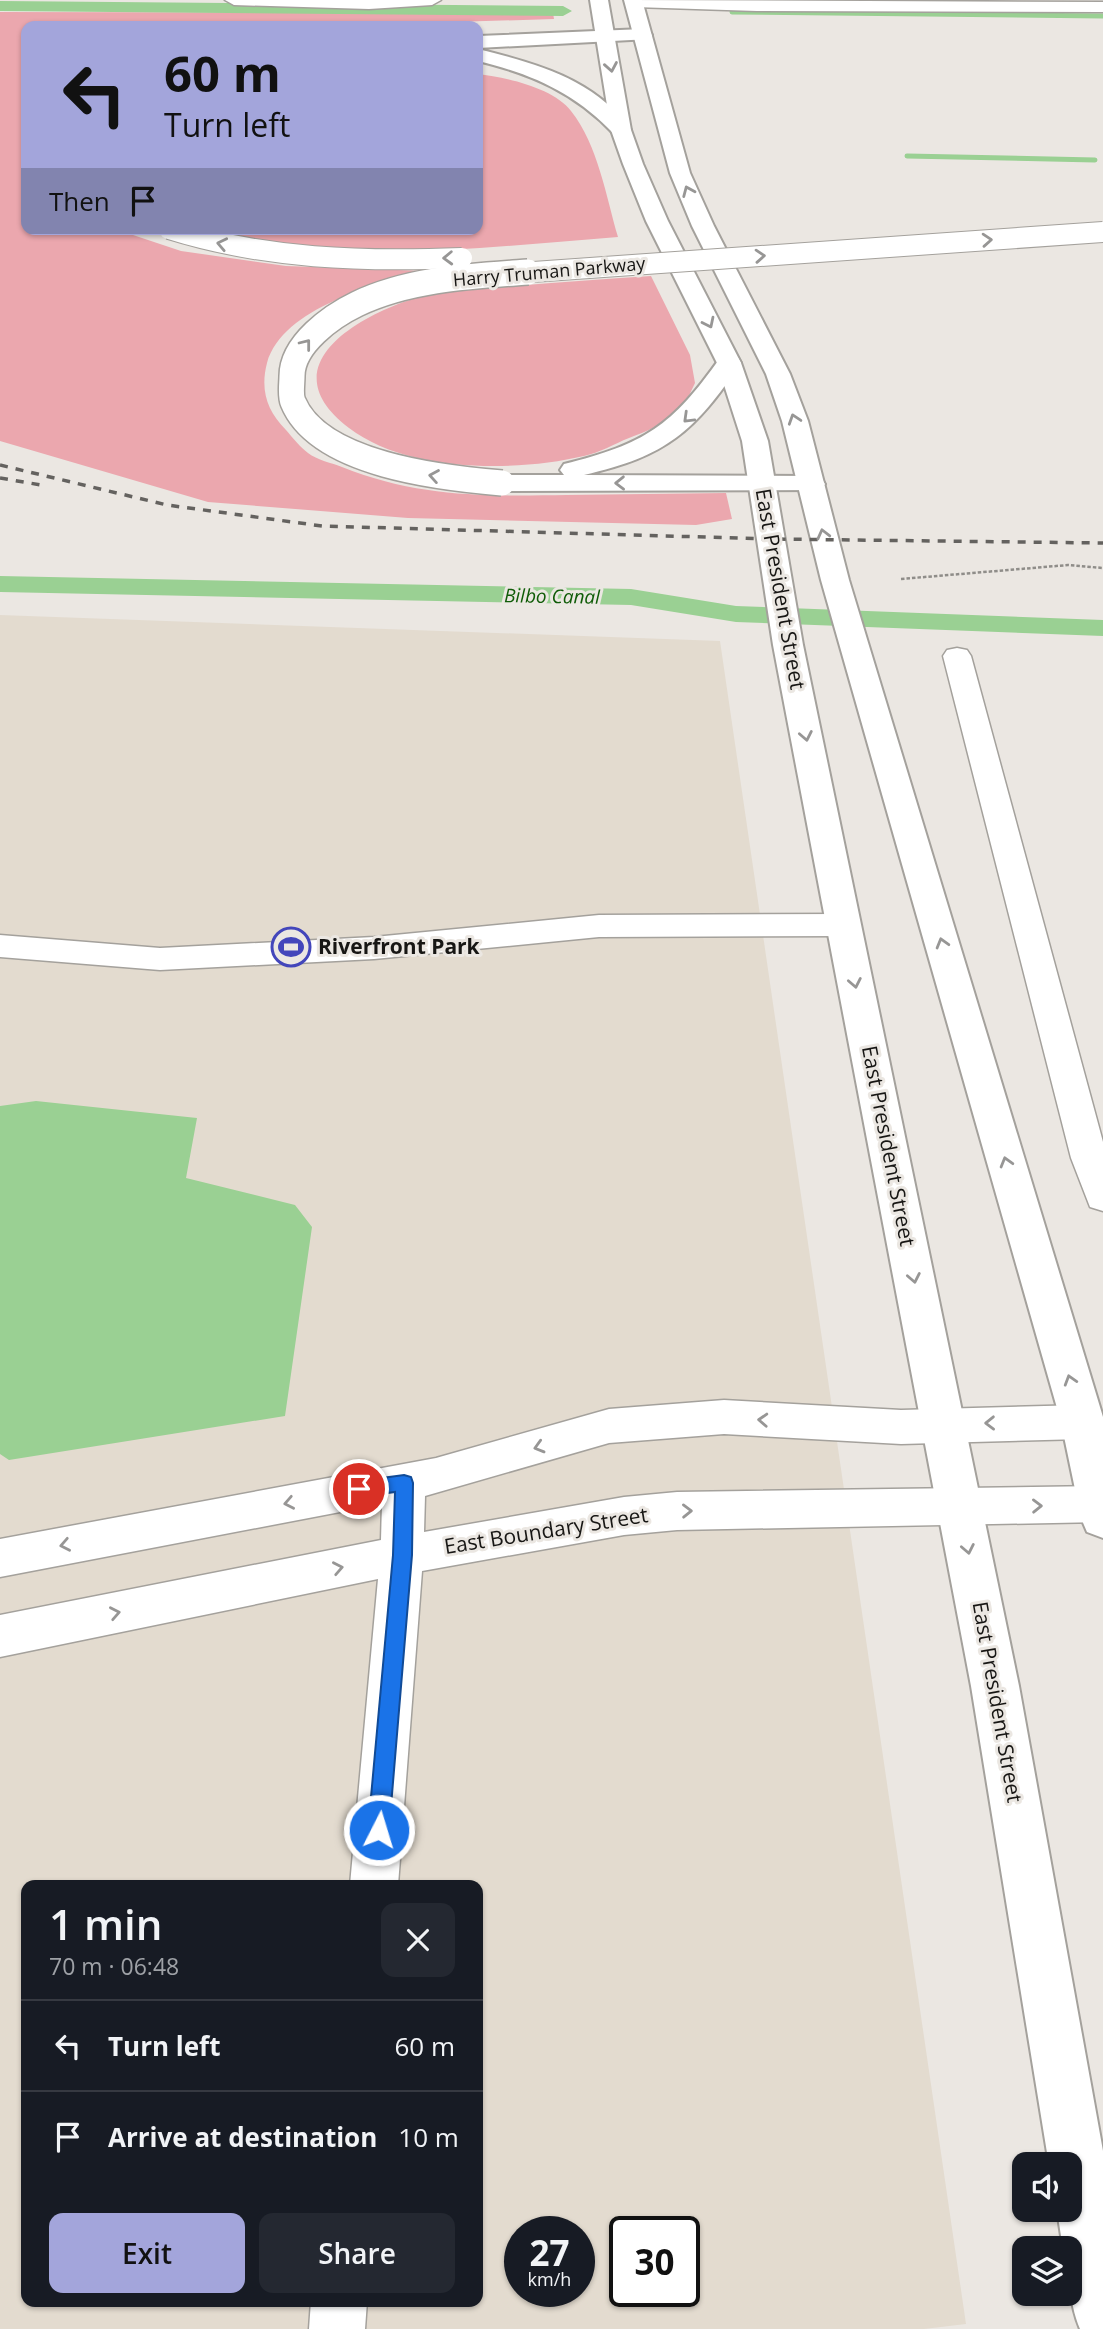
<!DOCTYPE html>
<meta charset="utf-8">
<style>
:root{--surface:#171b24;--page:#242831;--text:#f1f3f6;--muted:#9ea1a6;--line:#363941;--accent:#a3a5db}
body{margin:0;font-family:"Open Sans",sans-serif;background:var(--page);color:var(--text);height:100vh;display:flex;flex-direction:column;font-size:26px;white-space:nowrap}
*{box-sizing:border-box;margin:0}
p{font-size:23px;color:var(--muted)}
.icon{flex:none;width:38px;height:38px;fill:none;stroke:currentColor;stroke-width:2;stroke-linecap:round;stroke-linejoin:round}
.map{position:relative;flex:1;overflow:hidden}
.panel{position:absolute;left:21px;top:1880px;width:462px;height:427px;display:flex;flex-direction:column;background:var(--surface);border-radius:14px;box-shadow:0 2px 5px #0004}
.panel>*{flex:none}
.banner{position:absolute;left:21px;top:21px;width:462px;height:214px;border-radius:14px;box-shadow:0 2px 5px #0004;background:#a3a5db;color:#111;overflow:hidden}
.tools{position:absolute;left:1012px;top:2152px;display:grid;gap:14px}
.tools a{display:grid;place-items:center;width:70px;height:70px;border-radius:14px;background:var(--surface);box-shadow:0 2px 5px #0004;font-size:35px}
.speed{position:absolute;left:504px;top:2216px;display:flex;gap:14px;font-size:35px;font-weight:700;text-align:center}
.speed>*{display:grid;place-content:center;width:91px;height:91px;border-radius:50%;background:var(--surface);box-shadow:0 2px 5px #0004;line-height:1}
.speed small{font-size:18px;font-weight:400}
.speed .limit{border:4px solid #111;border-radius:10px;background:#fff;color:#111}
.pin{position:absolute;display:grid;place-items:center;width:60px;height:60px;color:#fff;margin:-30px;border:4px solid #fff;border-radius:50%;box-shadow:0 2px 7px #0007}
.me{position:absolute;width:77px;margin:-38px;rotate:5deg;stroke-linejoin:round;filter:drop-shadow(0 0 5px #0008)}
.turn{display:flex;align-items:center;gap:24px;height:147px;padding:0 28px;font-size:32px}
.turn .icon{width:91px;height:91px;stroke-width:2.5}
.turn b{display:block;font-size:49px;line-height:60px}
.then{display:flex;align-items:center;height:66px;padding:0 28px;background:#0003;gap:14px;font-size:26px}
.round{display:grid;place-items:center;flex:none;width:74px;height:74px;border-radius:14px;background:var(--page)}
.summary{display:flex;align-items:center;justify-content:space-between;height:119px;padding:0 28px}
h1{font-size:42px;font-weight:600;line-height:52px}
.primary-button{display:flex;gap:14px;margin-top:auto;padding:14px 28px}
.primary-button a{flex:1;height:80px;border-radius:14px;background:var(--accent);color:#111;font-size:28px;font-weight:600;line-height:80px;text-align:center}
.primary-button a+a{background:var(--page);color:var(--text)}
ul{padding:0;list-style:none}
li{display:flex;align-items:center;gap:21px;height:91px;padding:0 28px;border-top:2px solid var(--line)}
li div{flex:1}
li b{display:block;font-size:26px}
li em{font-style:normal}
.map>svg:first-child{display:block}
</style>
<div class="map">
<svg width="1103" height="2329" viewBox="0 0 1103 2329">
<rect width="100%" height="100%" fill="#ebe7e2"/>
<!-- built -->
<path fill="#e3dbcf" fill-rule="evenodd" d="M0,615l720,26 246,1683 -42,5h-924zM26,1885h452v416h-452zM520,2231h59v60h-59zM625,2231h59v60h-59z"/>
<!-- green -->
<path fill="#eba7ae" d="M0,12l553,1 1,6 -233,7h-295v203h89l66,22 105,15 140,5c-49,13 -143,36 -159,92 -7,27 0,48 19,67 7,8 14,17 22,23 9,7 24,10 34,14 78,31 143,29 225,28 53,-1 106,-1 159,-2l6,26 -36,6 -288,-7 -200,-16 -208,-61z
M478,74c27,3 76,14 93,37 27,34 35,85 47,126 -133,10 -279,30 -410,-8h270z
M651,276l39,79 5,28c-4,8 -9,21 -16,27 -12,13 -34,22 -50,28 -15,6 -30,15 -45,18 -68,16 -176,17 -235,-28 -86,-65 20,-119 81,-134 27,-6 56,-6 84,-8 45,-4 91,-7 137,-10z"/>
<!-- water -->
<path fill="#9ad093" d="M36,1101l161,17 -11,60 109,27 17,22 -27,189 -276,44 -9,-6v-348z"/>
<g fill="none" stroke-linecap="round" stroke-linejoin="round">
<!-- stream -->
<path stroke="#9ad093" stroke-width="5" d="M732,12l371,4
M907,156l188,4"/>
<!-- canal -->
<path fill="#9ad093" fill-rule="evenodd" d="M0,1l563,5 9,5 -9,5 -563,-5z
M0,576l631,13 105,17 367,14v16l-367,-14 -105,-17 -631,-13z"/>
<defs>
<path id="minor" d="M225,0h216l-9,5 -63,4 -135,-4z
M627,0l476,2v10l-346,-1 -123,-4 -6,-1z
M957,648l10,2 4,6 132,486v69l-13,-4 -19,-49 -128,-502 4,-6z
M844,914l12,3 4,8 -4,8 -12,3 -245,1 -225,22 -214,11 -160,-13v-22l160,13 214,-11 225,-22z
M724,1400l177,10 182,-5 15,5 5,13 -5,11 -15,5 -182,5 -177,-10 -115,9 -184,53 -1,36 200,-35 53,-5 423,-6 3,2v34l-426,8 -53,5 -202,36 -24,314h-48l28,-306 -378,78v-42l381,-75 1,-36 -382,73v-38l436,-81 173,-49z
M311,2301h56l-2,28h-56z"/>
<path id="major" d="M590,0h18l23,130 12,34 25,57 73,142 27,78 35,204 216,1041 84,465v178h-23c-11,-26 -11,-52 -11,-80h-6l-6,-39h12v-45h-20l-78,-479 -198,-1041 -31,-204 -25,-78 -71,-142 -23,-57 -12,-34z
M624,0h18l48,173 24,53 76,148 18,47 41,159 254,837v121l-16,-6 -6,-14 -20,-96 -240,-842 -39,-159 -16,-47 -74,-148 -22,-53z"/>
<path id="highway" d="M643,29l9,6 -2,4 -172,9v-12z
M478,49c57,14 117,30 153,81l-3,4h-14c-39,-41 -82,-60 -136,-73z
M729,356l9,2 3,5c-47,69 -74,93 -157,112l228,1 9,2 4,6 -4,6 -319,1 -9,-2 -4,-6 4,-6 9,-2h62l-4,-5 4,-6c81,-20 108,-38 156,-106z"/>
</defs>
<!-- minor casing -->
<use href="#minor" stroke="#a4a19c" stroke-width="3"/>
<!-- major casing -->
<use href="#major" stroke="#a4a19c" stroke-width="4"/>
<!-- highway casing -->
<use href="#highway" stroke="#a4a19c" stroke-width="4"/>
<!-- path -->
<path stroke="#8f8d89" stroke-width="2.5" stroke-dasharray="3.5 2" stroke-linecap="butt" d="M901,579l167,-14 35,3"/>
<!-- minor -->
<use href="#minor" fill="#fff" fill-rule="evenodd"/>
<!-- major -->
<use href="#major" fill="#fff" fill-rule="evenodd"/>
<!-- highway -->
<use href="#highway" fill="#fff" fill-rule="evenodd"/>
<!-- rail -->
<path stroke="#64625f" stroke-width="3.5" stroke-dasharray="8 8" stroke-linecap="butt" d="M0,465l167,40 155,21 450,13 331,4
M0,478l41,7"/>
<defs>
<path id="highway-bridge-far1" d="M169,229c96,30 193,33 293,29
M504,274l599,-42"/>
<path id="highway-bridge" d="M502,483c-60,-5 -183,-18 -209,-81 -3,-7 -1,-18 -1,-26 0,-32 40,-60 65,-72 52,-25 115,-28 171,-32"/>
</defs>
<!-- highway-bridge-far1 casing -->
<use href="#highway-bridge-far1" stroke="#a4a19c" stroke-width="22" stroke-linecap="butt"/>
<!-- highway-bridge casing -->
<use href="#highway-bridge" stroke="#a4a19c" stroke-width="28" stroke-linecap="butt"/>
<!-- highway-bridge-far1 -->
<use href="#highway-bridge-far1" stroke="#fff" stroke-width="20"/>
<!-- highway-bridge -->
<use href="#highway-bridge" stroke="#fff" stroke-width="25"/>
</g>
<!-- one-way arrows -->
<defs><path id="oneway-chevron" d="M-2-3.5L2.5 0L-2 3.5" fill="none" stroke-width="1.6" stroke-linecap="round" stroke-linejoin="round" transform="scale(1.75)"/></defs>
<g stroke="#979695">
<use href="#oneway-chevron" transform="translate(611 67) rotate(80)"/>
<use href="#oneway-chevron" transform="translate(688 191) rotate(-113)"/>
<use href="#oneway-chevron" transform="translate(987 240) rotate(-4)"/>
<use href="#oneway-chevron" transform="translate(222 244) rotate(-168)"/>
<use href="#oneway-chevron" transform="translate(760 256) rotate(-4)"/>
<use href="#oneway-chevron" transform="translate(448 258) rotate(178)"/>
<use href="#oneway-chevron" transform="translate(709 323) rotate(64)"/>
<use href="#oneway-chevron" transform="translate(306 344) rotate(-52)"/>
<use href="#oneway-chevron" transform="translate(688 418) rotate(136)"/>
<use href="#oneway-chevron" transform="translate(794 419) rotate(-108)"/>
<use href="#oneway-chevron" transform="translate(434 476) rotate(-170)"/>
<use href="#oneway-chevron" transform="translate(620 483) rotate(179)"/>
<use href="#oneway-chevron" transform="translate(823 534) rotate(-104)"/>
<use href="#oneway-chevron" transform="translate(806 736) rotate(79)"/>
<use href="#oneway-chevron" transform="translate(942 943) rotate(-106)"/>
<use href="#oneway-chevron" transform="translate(855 983) rotate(79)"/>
<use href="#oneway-chevron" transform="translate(1006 1162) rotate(-106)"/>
<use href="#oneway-chevron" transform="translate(914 1278) rotate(79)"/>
<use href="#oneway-chevron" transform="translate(1070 1380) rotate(-107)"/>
<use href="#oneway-chevron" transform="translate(763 1420) rotate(-177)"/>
<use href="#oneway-chevron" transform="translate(990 1423) rotate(179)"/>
<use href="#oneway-chevron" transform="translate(539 1447) rotate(164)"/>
<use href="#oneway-chevron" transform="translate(289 1503) rotate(169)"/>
<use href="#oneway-chevron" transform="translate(1037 1506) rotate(-1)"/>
<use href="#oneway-chevron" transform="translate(687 1511) rotate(-1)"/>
<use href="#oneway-chevron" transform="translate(65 1545) rotate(169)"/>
<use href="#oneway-chevron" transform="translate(968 1549) rotate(79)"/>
<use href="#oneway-chevron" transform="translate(338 1568) rotate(-11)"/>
<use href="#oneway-chevron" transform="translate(115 1613) rotate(-11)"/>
</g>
<!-- route -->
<path fill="#1a73e8" stroke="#114b97" stroke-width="2" d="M404,1475l7,2 2,6 -1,72 -23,275 -3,7 -7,3 -7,-3 -4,-7 25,-275 2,-63 -36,5 -6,-2 -3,-6 3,-5 6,-3z"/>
<!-- icons -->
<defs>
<symbol id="stadium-ring" viewBox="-11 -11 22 22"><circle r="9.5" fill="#ebe7e2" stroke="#4346bb" stroke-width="1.5"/><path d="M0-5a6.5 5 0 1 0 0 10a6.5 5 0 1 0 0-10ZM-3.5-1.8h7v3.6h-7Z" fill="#4346bb"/></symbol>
</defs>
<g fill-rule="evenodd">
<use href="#stadium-ring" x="269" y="925" width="44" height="44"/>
</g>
<g text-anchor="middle" stroke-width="6" stroke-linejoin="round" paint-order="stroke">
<!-- far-street labels -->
<g font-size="18" fill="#171614" stroke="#ebe7e2">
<text transform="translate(549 272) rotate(-5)" y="6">Harry Truman Parkway</text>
</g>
<!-- far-water labels -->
<g font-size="19" font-style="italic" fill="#105c08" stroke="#ebe7e2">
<text transform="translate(552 596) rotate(1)" y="7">Bilbo Canal</text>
</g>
<!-- street labels -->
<g font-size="21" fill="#171614" stroke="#ebe7e2">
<text transform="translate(780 589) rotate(80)" y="7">East President Street</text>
<text transform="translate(888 1146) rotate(79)" y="7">East President Street</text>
<text transform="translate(546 1531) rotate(-9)" y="7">East Boundary Street</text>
<text transform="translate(997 1702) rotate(80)" y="7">East President Street</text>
</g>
<!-- poi labels -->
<g font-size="21" font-weight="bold" fill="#171614" stroke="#ebe7e2" text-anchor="start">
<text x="318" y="954">Riverfront Park</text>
</g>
</g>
</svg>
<div class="tools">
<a><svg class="icon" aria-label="sound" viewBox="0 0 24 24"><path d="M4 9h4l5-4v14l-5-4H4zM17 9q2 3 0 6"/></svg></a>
<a><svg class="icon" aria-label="layers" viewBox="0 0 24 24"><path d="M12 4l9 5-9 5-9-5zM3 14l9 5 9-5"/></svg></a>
</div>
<div class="speed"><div>27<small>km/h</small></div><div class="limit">30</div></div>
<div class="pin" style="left:359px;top:1489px;background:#d93025"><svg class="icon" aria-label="arrive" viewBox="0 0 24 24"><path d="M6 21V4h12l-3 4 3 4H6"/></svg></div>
<svg class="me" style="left:379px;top:1830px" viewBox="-20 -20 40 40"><circle r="17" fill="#1a73e8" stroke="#fff" stroke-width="3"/><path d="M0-11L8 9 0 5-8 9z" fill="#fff"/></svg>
<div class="banner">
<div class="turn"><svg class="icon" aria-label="left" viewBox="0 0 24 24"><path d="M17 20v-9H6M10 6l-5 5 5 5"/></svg><div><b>60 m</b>Turn left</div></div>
<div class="then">Then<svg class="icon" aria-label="arrive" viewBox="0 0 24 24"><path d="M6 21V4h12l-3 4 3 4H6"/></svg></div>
</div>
<section class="panel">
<div class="summary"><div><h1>1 min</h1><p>70 m · 06:48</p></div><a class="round"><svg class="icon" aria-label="close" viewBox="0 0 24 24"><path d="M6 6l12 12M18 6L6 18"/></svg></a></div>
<ul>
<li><svg class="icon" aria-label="left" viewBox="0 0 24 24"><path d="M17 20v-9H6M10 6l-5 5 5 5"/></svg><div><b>Turn left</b></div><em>60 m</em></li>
<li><svg class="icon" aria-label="arrive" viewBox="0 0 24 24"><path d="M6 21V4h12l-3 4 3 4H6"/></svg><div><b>Arrive at destination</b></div><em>10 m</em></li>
</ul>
<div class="primary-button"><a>Exit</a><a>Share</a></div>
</section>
</div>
